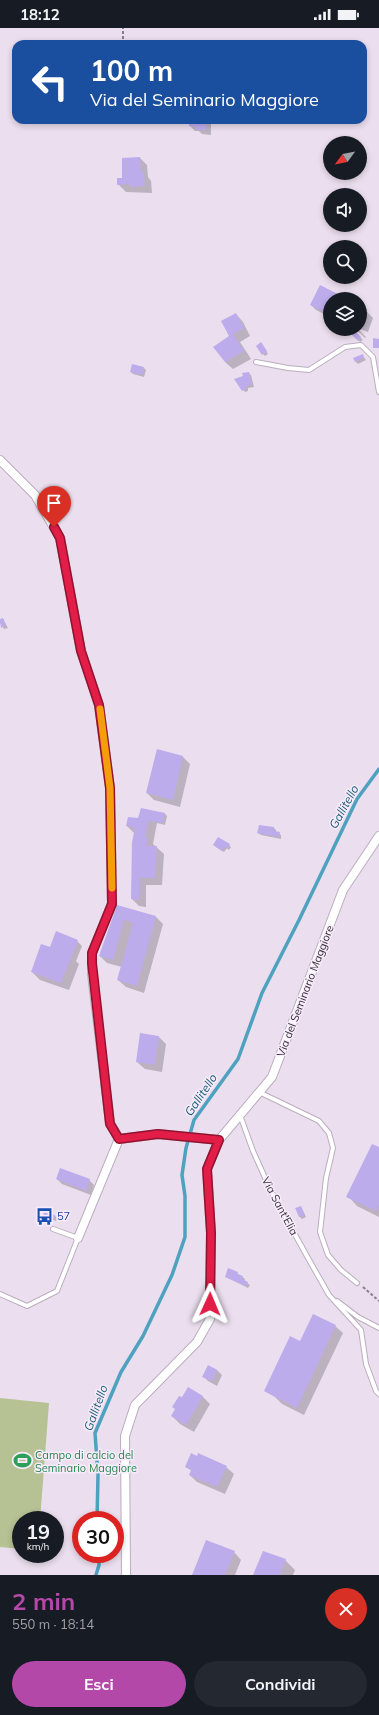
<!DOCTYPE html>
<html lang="it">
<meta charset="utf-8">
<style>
:root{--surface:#171b24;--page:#242831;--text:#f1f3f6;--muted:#9ea1a6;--accent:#b448a8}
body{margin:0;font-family:Mulish,sans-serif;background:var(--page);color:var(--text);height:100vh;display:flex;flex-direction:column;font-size:15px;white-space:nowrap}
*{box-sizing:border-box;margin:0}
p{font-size:13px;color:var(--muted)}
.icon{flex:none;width:22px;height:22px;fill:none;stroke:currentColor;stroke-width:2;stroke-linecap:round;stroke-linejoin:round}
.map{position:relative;height:1547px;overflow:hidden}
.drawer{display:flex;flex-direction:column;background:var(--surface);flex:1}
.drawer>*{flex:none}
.banner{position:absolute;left:12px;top:12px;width:355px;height:84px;border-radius:12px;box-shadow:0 2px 6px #0003;background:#1a4fa0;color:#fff;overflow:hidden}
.needle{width:26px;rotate:238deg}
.fabs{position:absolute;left:323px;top:108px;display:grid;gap:8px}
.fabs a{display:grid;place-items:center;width:44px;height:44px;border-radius:50%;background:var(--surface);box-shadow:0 2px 6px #0003;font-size:20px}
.speed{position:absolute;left:12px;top:1483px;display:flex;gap:8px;font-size:20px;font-weight:700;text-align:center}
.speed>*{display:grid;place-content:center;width:52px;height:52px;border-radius:50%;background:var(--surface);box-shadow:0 2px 6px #0003;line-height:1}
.speed small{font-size:10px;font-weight:400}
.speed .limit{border:6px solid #d22;background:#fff;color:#111}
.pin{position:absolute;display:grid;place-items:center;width:34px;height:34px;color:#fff;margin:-41px -17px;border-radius:50% 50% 50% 0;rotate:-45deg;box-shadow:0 0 4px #0007}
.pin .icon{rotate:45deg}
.me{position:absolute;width:44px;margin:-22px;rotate:1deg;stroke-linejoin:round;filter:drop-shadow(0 0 3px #0008)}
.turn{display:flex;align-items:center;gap:14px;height:84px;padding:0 12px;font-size:18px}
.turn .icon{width:52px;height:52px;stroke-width:2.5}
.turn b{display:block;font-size:28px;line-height:34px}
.round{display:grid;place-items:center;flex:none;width:42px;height:42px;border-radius:21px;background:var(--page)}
.summary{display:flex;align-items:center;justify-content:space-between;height:68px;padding:0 12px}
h1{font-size:24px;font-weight:700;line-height:30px;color:var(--accent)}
.primary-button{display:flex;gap:8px;margin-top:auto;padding:8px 12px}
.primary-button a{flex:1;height:46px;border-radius:24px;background:var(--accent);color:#fff;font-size:16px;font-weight:700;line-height:46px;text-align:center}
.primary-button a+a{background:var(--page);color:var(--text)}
.status{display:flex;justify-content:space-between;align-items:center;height:28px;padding:0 20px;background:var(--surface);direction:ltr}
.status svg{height:11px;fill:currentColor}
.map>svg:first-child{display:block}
</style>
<div class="status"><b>18:12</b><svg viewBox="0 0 49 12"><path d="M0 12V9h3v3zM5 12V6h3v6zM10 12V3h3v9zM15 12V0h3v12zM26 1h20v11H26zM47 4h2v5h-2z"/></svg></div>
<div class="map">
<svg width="379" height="1547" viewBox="0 0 379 1547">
<rect width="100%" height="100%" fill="#ebdeee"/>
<!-- green -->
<path fill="#b6c294" d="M0,1370l49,5 -9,117h-19v29l-21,-2z"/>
<!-- shadow -->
<path fill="#0003" d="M190,92h21v15l-9,-1 -3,-3h-4l-5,-5z
M140,130l7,7 1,12 3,4 1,12 -26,-1 -8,-8z
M339,268l4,3h-13v18l-14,-7 -5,-5z
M361,283l7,2 5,5 -5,14 -8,-3z
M236,286l7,8 7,14 -10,6 11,17 -18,10 -8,-7z
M352,301l11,11 -3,2 -10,-11z
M359,302l7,7 -1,1 -7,-7z
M263,318l5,8 -3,2 -2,-2z
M362,327l4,5 -8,4 -3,-3z
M144,340l2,2 -2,7 -11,-3 -2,-2z
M248,345l3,2 3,12 -6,1v3l-3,1 -2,-2 1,-14z
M3,591l5,9 -4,1 -4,-6v-3z
M157,722l26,7 7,7 -10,43 -26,-7 -7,-7z
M165,786l2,2 -2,9 -8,-2 -4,21 11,10 -2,31h-16v22l-7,-1 -7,-7 2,-66 -7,-7 11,-6z
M274,800l2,2v2l5,3v4l-20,-4 -3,-2z
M229,817l2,2 -2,3 -2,-2 -3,4 -8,-5z
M118,878l38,11 7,7 -19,69 -18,-6 -8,-7 4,-13 -15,-4 -7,-7z
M77,913l5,5 -6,15 3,3 -10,26 -29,-10 -8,-8 19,-24z
M159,1009l7,7 -4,28 -17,-3 -8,-7z
M379,1121v68l-22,-11 -9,-10z
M57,1151l32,1 5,5 -3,10 -29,-11z
M301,1179l5,10 -4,2 -3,-3z
M44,1188h11l2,2 -1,3z
M237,1245l8,6 -1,2 6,4 -2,3 -22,-11z
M335,1298l8,7 -39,82 -22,-11 -7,-7 -10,-6 34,-49z
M209,1338l8,4 5,5 -5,11 -9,-5 -5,-5z
M188,1360l15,9 7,7 -16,28 -14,-8 -8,-8z
M186,1439h40l8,7 -9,20 -28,-12 -7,-7 2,-4z
M234,1524l7,8 -6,15h-42z
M285,1532l10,10 -2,5h-39z"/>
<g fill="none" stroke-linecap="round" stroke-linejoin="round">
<!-- stream -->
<path stroke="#4ea2bf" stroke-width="3.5" d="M97,1492l1,-45 -3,-42 26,-61 22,-36 29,-61 13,-38v-41l-3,-21 4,-27 8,-28 44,-61 24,-66 37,-73 58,-121 22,-30
M96,1547l3,-10v-11"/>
</g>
<!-- building -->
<path fill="#bdacec" d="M189,92h18l-1,10h-10v-3l-7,-1z
M140,129l1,15h3l1,14 -15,1v-3l-13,1v-7h5v-20z
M320,257l20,10 -2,4h-8v16l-20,-10z
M360,282l8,2 -4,15 -4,-1z
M236,285l8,15 -11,6 11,17 -19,11 -12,-15 16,-11 -8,-15z
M350,301h3l8,8 -3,4 -10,-10z
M373,310l6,1v9h-6z
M261,314l6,9 -5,4 -6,-9z
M363,326l1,4 -9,4 -2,-4z
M132,336l12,3 -2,8 -12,-3z
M249,344l3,13 -6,1 1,2 -5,3 -8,-12 9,-3 -1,-3z
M3,590l3,7 -5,3 -1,-9z
M157,721l26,7 -10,44 -27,-7z
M141,780l24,5 -2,10 -15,-2 -3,16 3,1 -2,8h11l-2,32h-16v22l-8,-1 1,-57 3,-14 -9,-2 2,-9 10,1z
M259,797l15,2v4l6,1 -1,5 -22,-4z
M218,809l12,7 -3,5 -3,-2 -2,4 -9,-6z
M117,877l39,11 -19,70 -20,-6 16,-57 -9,-3 -11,40 -14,-4z
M56,903l22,9 -17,43 -30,-11 10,-28 9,3z
M140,1005l19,3 -4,29 -19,-3z
M372,1116l7,3v58l-3,6 -30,-14z
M60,1140l30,11 -4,12 -30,-12z
M301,1178l4,9 -6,2 -4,-9z
M44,1184l11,3 -1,4 -11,-3z
M228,1240l10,4 -1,2 6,2 -1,3 6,3 -2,4 -21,-9z
M313,1286l23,11 -39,83 -33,-17 26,-55 10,5z
M208,1337l9,5 -5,11 -10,-4z
M188,1359l15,9 -17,29 -15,-9 4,-7 -3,-2 7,-11 3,1z
M191,1425l6,3 1,-3 29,13 -10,21 -28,-12 2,-5 -6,-3z
M206,1512l29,11 -10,24h-33z
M263,1523l23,8 -6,16h-27z"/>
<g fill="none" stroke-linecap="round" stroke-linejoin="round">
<defs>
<path id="lane" d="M256,334l32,6 21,2 36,-23 16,-2 12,12 6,35
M259,1064l60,29 10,12 4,15 -7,30 -6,54 8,23 13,15 16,13
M240,1087l13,36 18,40 37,67 21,37 32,35 5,34 10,27 3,3
M0,1266l27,12 30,-15 21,-53 -25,-9
M337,1273l21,16 21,11"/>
<path id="street" d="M0,432l35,35 25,43 21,113 18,54 11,83 2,115 -20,50v21l18,149 9,16
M78,1210l41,-99 39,-5 61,6
M126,1547l-1,-139 10,-31 62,-63 13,-23 1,-86 -4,-64 12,-29 53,-63 71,-187 36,-54"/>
</defs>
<!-- lane casing -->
<use href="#lane" stroke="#bbaebe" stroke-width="6"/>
<!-- street casing -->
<use href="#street" stroke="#bbaebe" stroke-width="10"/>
<!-- path -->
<path stroke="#877f89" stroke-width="2" stroke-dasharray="3 2" stroke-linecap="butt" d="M123,16v-16
M122,92h1
M363,1259l16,14"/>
<!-- lane -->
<use href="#lane" stroke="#fff" stroke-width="4"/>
<!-- street -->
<use href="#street" stroke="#fff" stroke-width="8"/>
</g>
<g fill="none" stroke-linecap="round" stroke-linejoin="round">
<defs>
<path id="route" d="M54,499l6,11 21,113 18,54 11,83 2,116 -20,49v10l18,161 9,15 39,-5 61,6 -12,29 4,64 -1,71"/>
</defs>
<!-- route casing -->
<use href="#route" stroke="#92132f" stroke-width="10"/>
<!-- route -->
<use href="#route" stroke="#e11d48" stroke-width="7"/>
<!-- slow -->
<path stroke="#f59e0b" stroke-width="7" d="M100,681l10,79 2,100"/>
</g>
<!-- icons -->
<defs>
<symbol id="bus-bare" viewBox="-9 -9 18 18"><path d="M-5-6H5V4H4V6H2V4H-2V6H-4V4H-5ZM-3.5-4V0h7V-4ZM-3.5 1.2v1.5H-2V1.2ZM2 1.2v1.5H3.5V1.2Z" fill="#1a4fb4" stroke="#f8ebfb" stroke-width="2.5" paint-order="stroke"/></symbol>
<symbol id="stadium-bare" viewBox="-9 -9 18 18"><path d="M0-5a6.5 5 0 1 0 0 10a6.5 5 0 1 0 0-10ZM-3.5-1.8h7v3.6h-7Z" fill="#2e9e5b" stroke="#f8ebfb" stroke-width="2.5" paint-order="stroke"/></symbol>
</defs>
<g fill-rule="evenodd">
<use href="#bus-bare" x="32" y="1176" width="25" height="25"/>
<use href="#stadium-bare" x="10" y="1420" width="25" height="25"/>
</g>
<g text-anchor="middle" stroke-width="3" stroke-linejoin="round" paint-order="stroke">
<!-- street labels -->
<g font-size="11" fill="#353036" stroke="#f8ebfb">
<text transform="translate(305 963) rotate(-69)" y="4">Via del Seminario Maggiore</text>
<text transform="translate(280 1178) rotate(62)" y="4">Via Sant'Elia</text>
</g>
<!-- transit labels -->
<g font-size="11" fill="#164399" stroke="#f8ebfb" text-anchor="start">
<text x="57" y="1192">57</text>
</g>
<!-- leisure labels -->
<g font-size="11" fill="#27864d" stroke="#f8ebfb" text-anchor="start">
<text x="35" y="1431">Campo di calcio del<tspan x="35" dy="13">Seminario Maggiore</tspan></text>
</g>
<!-- water labels -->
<g font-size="12" font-style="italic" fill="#1e6075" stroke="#f8ebfb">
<text transform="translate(344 779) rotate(-61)" y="4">Gallitello</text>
<text transform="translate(201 1067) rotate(-56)" y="4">Gallitello</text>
<text transform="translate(96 1380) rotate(-70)" y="4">Gallitello</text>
</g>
</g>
</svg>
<div class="fabs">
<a><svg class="needle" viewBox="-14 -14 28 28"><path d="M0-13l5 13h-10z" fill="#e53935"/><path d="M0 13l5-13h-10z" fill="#9ea1a6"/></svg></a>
<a><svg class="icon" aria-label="sound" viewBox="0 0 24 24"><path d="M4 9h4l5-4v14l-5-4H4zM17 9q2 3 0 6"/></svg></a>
<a><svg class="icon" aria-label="search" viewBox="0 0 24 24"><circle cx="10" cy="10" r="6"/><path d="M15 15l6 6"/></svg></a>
<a><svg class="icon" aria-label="layers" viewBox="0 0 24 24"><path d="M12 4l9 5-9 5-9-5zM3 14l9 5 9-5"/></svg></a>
</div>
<div class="speed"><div>19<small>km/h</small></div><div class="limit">30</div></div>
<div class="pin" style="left:54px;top:499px;background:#d93025"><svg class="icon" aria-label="arrive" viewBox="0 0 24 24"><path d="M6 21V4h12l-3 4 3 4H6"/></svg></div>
<svg class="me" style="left:210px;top:1276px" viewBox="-20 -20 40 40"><path d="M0-17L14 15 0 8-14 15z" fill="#e11d48" stroke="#fff" stroke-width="4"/></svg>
<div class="banner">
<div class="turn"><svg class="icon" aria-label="left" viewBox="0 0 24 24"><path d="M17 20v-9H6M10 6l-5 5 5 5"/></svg><div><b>100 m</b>Via del Seminario Maggiore</div></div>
</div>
</div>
<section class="drawer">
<div class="summary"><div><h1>2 min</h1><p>550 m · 18:14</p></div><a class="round" style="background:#d93025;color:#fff"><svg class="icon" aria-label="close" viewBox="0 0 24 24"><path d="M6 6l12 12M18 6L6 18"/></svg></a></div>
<div class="primary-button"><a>Esci</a><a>Condividi</a></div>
</section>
